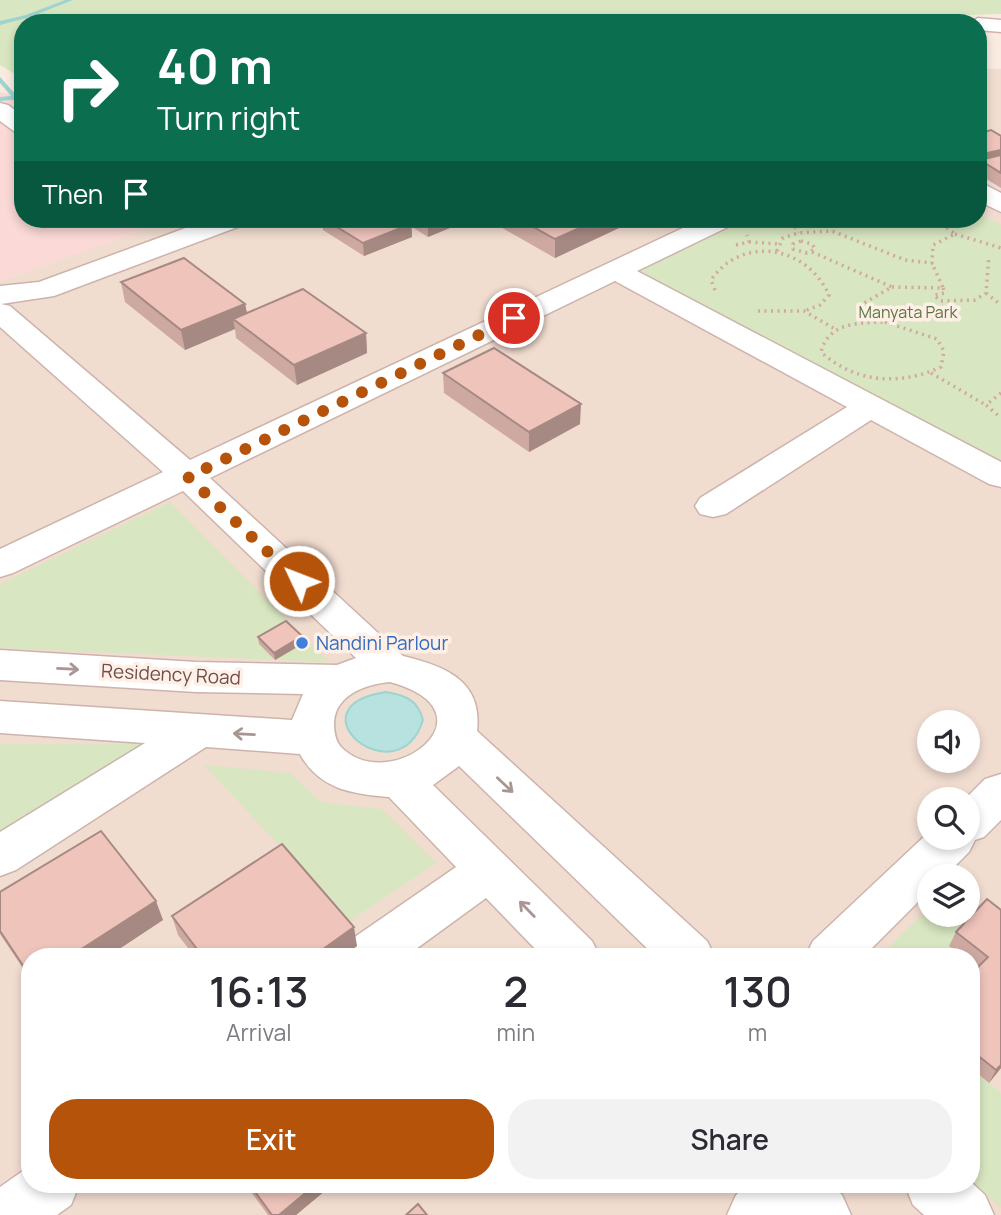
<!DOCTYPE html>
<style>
:root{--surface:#fff;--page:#f2f2f3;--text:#2b2b33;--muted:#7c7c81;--accent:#b45309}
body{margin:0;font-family:Manrope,sans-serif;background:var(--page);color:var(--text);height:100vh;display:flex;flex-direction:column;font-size:26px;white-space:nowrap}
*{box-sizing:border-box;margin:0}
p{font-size:23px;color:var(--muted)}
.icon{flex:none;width:38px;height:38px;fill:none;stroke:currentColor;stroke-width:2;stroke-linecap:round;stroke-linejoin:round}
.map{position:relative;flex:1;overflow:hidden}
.sheet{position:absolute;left:21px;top:948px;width:959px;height:245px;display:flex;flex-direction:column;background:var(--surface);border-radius:28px;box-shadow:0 4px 10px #0003}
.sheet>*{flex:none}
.banner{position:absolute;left:14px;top:14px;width:973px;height:214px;border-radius:28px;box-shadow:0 4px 10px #0003;background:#0b6e4f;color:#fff;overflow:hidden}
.buttons{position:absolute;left:917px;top:710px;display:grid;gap:14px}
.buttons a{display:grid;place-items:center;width:63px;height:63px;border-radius:50%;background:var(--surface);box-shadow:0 4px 10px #0003;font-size:35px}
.pin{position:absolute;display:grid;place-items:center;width:60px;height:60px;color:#fff;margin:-30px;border:4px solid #fff;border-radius:50%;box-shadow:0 2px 7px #0007}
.me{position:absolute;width:77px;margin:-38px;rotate:313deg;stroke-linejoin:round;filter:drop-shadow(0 0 5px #0008)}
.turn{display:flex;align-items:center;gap:24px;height:147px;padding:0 28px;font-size:32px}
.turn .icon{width:91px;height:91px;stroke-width:2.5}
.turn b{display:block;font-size:49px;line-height:60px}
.then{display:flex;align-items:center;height:66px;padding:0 28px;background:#0003;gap:14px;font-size:26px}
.eta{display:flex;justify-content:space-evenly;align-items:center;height:119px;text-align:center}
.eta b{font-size:42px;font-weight:600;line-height:49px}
.primary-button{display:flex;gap:14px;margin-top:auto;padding:14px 28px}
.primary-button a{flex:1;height:80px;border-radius:28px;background:var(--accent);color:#fff;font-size:28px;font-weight:600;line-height:80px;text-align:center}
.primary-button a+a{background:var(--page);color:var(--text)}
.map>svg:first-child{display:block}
</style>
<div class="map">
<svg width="1001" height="1215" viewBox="0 0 1001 1215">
<rect width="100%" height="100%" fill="#faebe1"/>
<!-- residential -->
<path fill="#f1dcd0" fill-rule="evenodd" d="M978,69h23v1146h-1001v-934l173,-62h805zM929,723h39v38h-39zM929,800h39v38h-39zM929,877h39v38h-39zM30,957h941v228h-941z"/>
<!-- commercial -->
<path fill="#fad9d6" d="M0,92l23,5v122h150l-173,62z"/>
<!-- green -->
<path fill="#d8e6c1" d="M0,0h1001v14l-278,9h-700v56l-23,-14z
M978,214l23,11v241l-370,-195 110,-52h237z
M170,502l159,160 -329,-14v-64z
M0,744h158l-158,95z
M204,765l86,8 31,29 61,7 54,54 -86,58z
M968,904l12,9 -30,33 14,11h-85l50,-49v7h39z
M971,1068l30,25v115l-30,-27z"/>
<!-- water -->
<path fill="#b8e2df" stroke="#9fd3d0" stroke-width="2" d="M386,692c19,3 32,8 37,28 -25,79 -136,-13 -37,-28z"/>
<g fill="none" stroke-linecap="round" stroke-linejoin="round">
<!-- stream -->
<path fill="#9fd3d0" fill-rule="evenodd" d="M65,0h8l-43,17 -30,8v-4l26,-6z
M0,77l17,19 6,-1v4l-23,2v-4l11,-1 -11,-13z"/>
<defs>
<path id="minor" d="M978,18l23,2v12l-23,-2v-7h-9z
M0,103l8,2 15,11v18l-8,-2 -15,-11z
M978,181l23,12v19l-23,-11z
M210,219h37l-4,6 -189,71 -53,8 9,2 180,154 512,-241h34l-4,6 -95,46 364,191v25l-12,-3 -118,-64 -145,94 -13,3 -13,-3 -5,-8 5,-8 147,-91 -232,-126 -405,197 193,178c41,10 80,24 74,75l230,210 8,16h-59l-197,-191 -26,19 159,156 8,16h-57l-57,-59 -81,59h-64l8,-16 107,-74 -67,-70c-37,-3 -70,-8 -89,-43l-94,-7 -190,123 -16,6v-44l145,-89 -145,-10v-32l292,19 11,-26 -107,-2 -196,-12v-30l196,12 141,3 19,-7 -173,-167 -170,82 -13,4v-28l163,-77 -163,-145v-41l39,-4zM390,682c110,30 0,115 -49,65 -6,-7 -7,-16 -7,-25 2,-28 33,-38 56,-40z
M1001,774v46l-17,17 -9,3 -6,12 -25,25h-15v14l-66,66h-58l8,-16 116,-109v6h39v-38h-4l21,-21z
M30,1166v19h49l-8,20 -14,10h-57v-28z
M971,1182l14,13 9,20h-70l-11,-10 -8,-20h66z
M747,1185h85l10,10 9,20h-124l9,-20z"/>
</defs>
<!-- minor casing -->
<use href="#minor" stroke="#cdb3ac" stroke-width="3"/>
<!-- path -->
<path stroke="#d2a89f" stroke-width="3.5" stroke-dasharray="2 4.5" stroke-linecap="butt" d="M777,219h18
M826,219l6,12
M792,221l6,12
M753,224l12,-5
M955,234l46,14
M801,241l11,3 3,5 -8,4 -14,-4v-5z
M749,242l30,2
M736,245l13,-3 -2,-7
M777,251l6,-13 15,-5 34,-2 73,29 27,3 1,-18 22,-11 -20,-15
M812,252l80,35 -35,20
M892,287l51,1 -11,-25
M943,288l2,5 -11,2 6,6 35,-1 11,-7 3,-37
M715,290l-4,-10c32,-46 96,-34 118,15l-9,10 -16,6
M986,293l15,12
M758,311h46l31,18
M885,322l52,17 7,12 -3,16c-41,19 -86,16 -120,-15 8,-30 37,-29 64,-30z
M931,373l55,32
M1001,393l-15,12 15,13"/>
<!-- minor -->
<use href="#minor" fill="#fff" fill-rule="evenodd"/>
</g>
<!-- wall -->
<path fill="#cda9a1" d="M978,134l23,2v52l-23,-14z
M322,219h147v1l-41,17 -16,-10v10l-48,19 -41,-26z
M497,219h123l-1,9 -64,30 -58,-33z
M121,282l124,22 2,9 119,20 1,20 -70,32 -61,-47 -1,-9 -50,21 -60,-48z
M443,373l137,51 -51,28 -85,-59z
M258,637l46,6 -29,17 -16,-16z
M0,892l163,28 -56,37h-77v22l-30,-45z
M1001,910v158l-12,15 -18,-15v-94l6,-6 -6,-5v-6h-7l-15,-11 7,-14z
M172,916l185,30 -15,11h-147l-17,-22z
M246,1185h86l-36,30h-28z"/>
<!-- shaded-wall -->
<path fill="#a78983" d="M1001,150v11l-21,-1 -2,6v-11z
M440,219h29v1l-41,17v-13z
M600,219h20l-1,9 -64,30v-19z
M411,224l1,13 -48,19 -1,-13z
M245,304l4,19 -16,-4 2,10 -50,21 -4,-20z
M366,333l1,20 -70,32 -3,-20z
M581,404l-1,20 -51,28v-20z
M302,636l2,7 -29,17 -1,-7z
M156,901l7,19 -56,37h-38z
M354,927l3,19 -15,11h-30z
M1001,1065v3l-12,15 7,-13z
M315,1185h17l-36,30h-17z"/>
<!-- building -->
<path fill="#eec4bb" stroke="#a78983" stroke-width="2" d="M991,130l10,6v14l-23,5v-21z
M1001,155v18l-21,-13z
M324,219h79l8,5 -48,19z
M419,219h21l-12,5z
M519,219h81l-45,20z
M184,258l61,46 -64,26 -60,-48z
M303,289l63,44 -72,32 -61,-46z
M494,348l87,56 -52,28 -86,-59z
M286,621l16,15 -28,17 -16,-16z
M101,831l55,70 -87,56h-39v19l-30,-45v-39z
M282,844l72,83 -42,30h-109l-31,-41z
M987,899l14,11v155l-5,5 -25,-20v-76l17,-17 -32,-25z
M250,1185h65l-36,30h-7z
M418,1204l9,11h-21z"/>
<!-- one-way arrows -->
<defs><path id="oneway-shaft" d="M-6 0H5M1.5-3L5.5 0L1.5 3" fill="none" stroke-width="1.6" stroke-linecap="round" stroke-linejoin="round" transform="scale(1.75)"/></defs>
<g stroke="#a99592">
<use href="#oneway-shaft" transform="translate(68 669) rotate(3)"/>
<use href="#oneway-shaft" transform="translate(244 734) rotate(-177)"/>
<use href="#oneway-shaft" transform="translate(505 785) rotate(43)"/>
<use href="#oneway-shaft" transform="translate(527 909) rotate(-134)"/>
</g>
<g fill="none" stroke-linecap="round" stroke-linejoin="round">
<!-- route -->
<path stroke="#b45309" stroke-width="12" stroke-dasharray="0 21.6" d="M299,581l-111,-104 326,-159"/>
</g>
<!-- markers -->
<circle fill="#3f7fe0" stroke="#fef0e7" stroke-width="2.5" cx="302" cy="643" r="7"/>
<g text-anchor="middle" stroke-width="7" stroke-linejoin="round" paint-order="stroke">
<!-- far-park labels -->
<g font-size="16" fill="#5d7543" stroke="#fef0e7">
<text x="908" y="318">Manyata Park</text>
</g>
<!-- shop labels -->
<g font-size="19" fill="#366cbe" stroke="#fef0e7" text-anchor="start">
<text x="316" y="650">Nandini Parlour</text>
</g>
<!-- street labels -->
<g font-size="19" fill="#704f4a" stroke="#fef0e7">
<text transform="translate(171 674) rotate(3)" y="7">Residency Road</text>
</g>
</g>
</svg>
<div class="buttons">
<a><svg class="icon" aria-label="sound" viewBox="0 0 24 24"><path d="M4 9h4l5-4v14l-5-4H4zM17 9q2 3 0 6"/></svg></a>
<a><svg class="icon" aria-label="search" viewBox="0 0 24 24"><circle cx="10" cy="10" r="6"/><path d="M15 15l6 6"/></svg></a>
<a><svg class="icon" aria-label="layers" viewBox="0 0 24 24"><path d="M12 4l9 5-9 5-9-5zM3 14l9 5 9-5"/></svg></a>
</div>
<div class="pin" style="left:514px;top:318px;background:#d93025"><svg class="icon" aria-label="arrive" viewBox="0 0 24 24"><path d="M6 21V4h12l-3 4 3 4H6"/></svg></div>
<svg class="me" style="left:299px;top:581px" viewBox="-20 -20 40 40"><circle r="17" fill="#b45309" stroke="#fff" stroke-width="3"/><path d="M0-11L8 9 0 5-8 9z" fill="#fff"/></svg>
<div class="banner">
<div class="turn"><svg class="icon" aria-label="right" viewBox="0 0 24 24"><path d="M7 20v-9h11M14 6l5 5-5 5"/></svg><div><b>40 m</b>Turn right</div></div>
<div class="then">Then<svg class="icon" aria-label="arrive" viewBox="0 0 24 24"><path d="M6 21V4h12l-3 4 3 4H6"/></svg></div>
</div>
<section class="sheet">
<div class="eta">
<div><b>16:13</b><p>Arrival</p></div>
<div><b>2</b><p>min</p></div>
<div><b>130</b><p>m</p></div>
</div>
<div class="primary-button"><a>Exit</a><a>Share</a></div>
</section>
</div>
